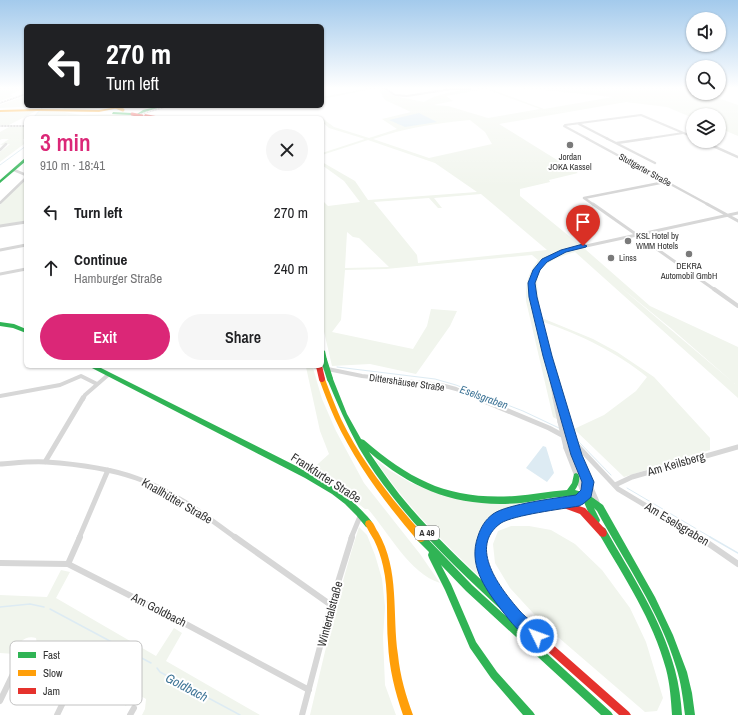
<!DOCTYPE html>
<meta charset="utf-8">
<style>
:root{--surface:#fff;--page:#f6f6f6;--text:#202124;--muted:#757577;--accent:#db2777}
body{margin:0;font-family:"Archivo Narrow",sans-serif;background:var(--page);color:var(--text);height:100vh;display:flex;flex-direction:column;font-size:15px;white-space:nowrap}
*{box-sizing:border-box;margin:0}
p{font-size:13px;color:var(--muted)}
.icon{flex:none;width:22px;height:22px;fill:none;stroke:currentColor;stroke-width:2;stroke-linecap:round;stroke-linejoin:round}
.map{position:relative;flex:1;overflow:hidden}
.drawer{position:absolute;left:24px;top:116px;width:300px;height:252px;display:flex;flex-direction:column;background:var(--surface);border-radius:6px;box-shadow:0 1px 3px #0004}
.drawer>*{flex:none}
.hud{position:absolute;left:24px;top:24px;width:300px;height:84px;border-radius:6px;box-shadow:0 1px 3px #0004;background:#202124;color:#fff;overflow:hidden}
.fabs{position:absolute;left:686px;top:12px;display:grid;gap:8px}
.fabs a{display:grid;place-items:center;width:40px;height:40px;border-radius:50%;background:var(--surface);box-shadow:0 1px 3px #0004;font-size:20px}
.pin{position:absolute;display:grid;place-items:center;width:34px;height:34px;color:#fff;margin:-41px -17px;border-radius:50% 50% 50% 0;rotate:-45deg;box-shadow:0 0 4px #0007}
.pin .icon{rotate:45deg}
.me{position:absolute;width:44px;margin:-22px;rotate:312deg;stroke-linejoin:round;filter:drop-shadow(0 0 3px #0008)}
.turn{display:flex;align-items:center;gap:14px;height:84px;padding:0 16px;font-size:18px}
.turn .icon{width:52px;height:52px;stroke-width:2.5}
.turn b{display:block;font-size:28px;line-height:34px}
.round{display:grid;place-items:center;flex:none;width:42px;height:42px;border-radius:21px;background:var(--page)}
.overview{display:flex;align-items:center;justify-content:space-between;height:68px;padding:0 16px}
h1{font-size:24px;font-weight:600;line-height:30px;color:var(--accent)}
.button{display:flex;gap:8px;margin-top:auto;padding:8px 16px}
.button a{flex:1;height:46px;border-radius:24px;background:var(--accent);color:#fff;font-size:16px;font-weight:600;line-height:46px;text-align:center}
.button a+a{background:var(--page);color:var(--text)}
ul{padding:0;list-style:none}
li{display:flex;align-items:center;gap:12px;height:56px;padding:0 16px}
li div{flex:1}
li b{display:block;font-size:15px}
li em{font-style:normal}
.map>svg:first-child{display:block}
</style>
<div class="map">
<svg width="738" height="715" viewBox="0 0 738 715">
<rect width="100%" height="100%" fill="#fff"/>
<!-- green -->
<path fill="#f1f5ed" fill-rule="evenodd" d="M0,87h26v1l-17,7 5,1 -14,5z
M370,87h12l12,9 30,6c11,-7 28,-11 41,-12 7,-1 13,-1 19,-2l-4,-1h13l-5,1 56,21 69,-12 -101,-10h181v6h11l34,12v31l-19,-8v-13h-26v3l-26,-11 -41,-5 -127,22 79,49 -29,7 1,2 -30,7v7l65,53 65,57 88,41v51l-163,-146c-46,13 -40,26 -33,66l51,21 24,13 37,25 56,61v12l-86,27 -50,-48 -21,-12 -27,-116c0,-18 1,-26 12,-41l-6,-5 -146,14 -41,1 -4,50 -9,12 81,17 14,-23 4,-17 26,2 -7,15 -34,48 -46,-10 -38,2 -10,-43v-123l6,6 32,-4 -16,-21 -22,-16v-3l33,19 13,19 109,-8 -42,-29 -67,-23 -46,15v-2l43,-14 -36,-11 -7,-6v-4l12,9 35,11 28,-9 -15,-10 29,-7 -26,-12 -7,-12 -56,11v-2l48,-9zM486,89l54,20 -52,9 -40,-12 -15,-1 20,-4 -7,-5zM470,120l15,12 7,12 -63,14 -56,-19c32,-11 63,-16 97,-19zM481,194l66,56 -129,13 -1,-8 -43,-53 55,-4 9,10h4l-8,-10zM347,232l6,5 6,1 30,29 -44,1zM618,285l55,45 62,54zM543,322c36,12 75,31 104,55l-11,14 -32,24 -30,14z
M26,96v10h11l-37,2v-3z
M70,106h40l4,2 -37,2 -15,-1z
M36,111l-27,14h-9v-13z
M38,111l26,1 17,3 35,-1 18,1 -4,3 -2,-1 2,-1 -6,2h-60l6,-4 -8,4h-29z
M26,126v15l-1,-2h-2l1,5 -24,18v-10l10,-8 -10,1 9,-6h-7l-2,1v-8l9,-5z
M26,178v43l-26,5v-21l6,-8z
M306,367l7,1 9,31 14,32 28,52 56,71 20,29c-31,-10 -51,-50 -72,-74h-3l-21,-16 -35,-21 20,-18 -9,-23z
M375,459l14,11 22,13 32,12 110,4 1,2c-36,5 -87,9 -77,60 2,7 5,14 8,21 -40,-38 -80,-77 -110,-123z
M511,526h18l22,4 24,14 27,26 28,38 16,34 17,56 -6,13 -12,1 -101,-87 -34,-37 -15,-25 -2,-19 5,-13z
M359,527l8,8 8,20 7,24 3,28 -2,30 2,48 11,30h-86c15,-63 29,-126 49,-188z
M61,570l9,2 -14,26 100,58 18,-28 8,5 -16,28 94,54h-118l3,-6 1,-10c-9,-6 -15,-1 -20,7l-21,-14 -32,-7 3,-6 -5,-1 3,-7 -24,-6 3,-5 -22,-7 6,-9 -1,-6c-11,-3 -19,5 -21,16l-15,-1v-58l47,2z"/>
<!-- water -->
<path fill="#ddebf3" d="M419,113l18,9 -32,5 -16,-7z
M543,446l3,1 8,26 -7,9 -21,-14z"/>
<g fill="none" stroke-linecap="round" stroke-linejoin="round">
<!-- stream-far1 -->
<path stroke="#ddebf3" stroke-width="1" d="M33,118l11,-12
M26,130v5
M0,165l26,-19
M337,367l98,12 21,6 67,26 36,17
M575,438l36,37
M627,488l85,50"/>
<!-- stream -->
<path stroke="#ddebf3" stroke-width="1.5" d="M710,537l28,16
M0,607l30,-3 14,3
M50,609l101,54
M157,668l3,4 80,43"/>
<!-- street-far5 -->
<path stroke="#d7d7d7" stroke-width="2" d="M383,87l12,8 12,1 44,-7h19
M579,124l29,15
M565,125l76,-10 52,22
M564,126l24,13
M644,139l39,-6"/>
<!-- street-far4 -->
<path stroke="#d7d7d7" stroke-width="2.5" d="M586,138l123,67
M606,138l49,25
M702,141l36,16
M617,143l34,-5
M0,150l6,-6
M14,170l12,5
M0,203l26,-25
M594,205l-10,-7 81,-16"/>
<!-- street-far3 -->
<path stroke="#d7d7d7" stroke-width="3" d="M593,204l122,86
M707,204l31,17
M0,226l26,-4
M0,250l26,-5
M0,274l26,-5
M532,290c-1,-21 13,-32 31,-39l175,-38"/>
<!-- street-far2 -->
<path stroke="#d7d7d7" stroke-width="4" d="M532,289l2,17 11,41 10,52
M714,289l24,17
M550,362l11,37
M313,366l49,10 79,9 15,4 23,10
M0,396l60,-11 21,-9 16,8
M83,399l2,-4 23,-20"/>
<!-- street-far1 -->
<path stroke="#d7d7d7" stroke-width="5" d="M477,398l72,30 24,13 45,48 82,49
M555,398l5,24
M560,398l9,30
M566,448l18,46
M577,455l20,47
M45,462l38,-64
M0,464c15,-1 31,-3 46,-2 30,2 62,6 90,16 36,12 70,38 100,60
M615,485l17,-8 106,-30
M79,538l29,-68
M351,538l10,-24"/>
<!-- street -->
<path stroke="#d7d7d7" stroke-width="6" d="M235,537l96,68
M699,537l39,27
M0,563l68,1 114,58 127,68
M68,564l12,-27
M0,701l26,-54
M57,715l17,-35
M130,715l4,-7
M302,715l29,-110 21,-68"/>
<!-- fast -->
<path fill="#30b455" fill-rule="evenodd" d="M160,106h4l-19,6 -11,6h-3l12,-8z
M113,112l19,1 1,1 -1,1 -20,-1z
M25,158h1v3l-26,22v-3z
M0,322l14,2 12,5v4l-13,-5 -13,-2z
M322,349l3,2 2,9 -3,2 -2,-1z
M89,366h8l213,107c20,12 40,24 55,41 3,3 6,6 8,10l-1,3 -3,1 -3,-1 -10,-12 -11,-11 -13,-10 -27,-16 -215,-111z
M328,377h4l1,2 14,35 14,25 3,1c49,42 86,60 151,56 17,-1 34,-5 52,-6l5,-7 2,-9 2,-1 2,1c3,5 0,12 -3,16l7,2 4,-12 2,-1 2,1 1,2 -2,13 14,10 52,92 18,38 14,37 5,21 3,22h-10c-2,-16 -4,-33 -9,-48 -16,-55 -52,-106 -79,-156l-3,-3 6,12 -1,3 -3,1 -3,-1 -10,-23 -4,3 -74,16 -13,11 -6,12 -1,18 4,15 18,24 1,3 -1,2 10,9 1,3 -1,3 -3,1 -3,-1c-42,-39 -84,-78 -119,-123 -12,-15 -23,-31 -33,-48 -12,-22 -22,-45 -32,-69zM369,452c47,40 91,56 152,51 18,-2 37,-8 55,-6l-73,15 -17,12 -8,18 -1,18 5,17 6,9c-27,-25 -54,-51 -78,-79 -15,-17 -28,-36 -41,-55z
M602,527l3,1c26,46 57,91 70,142 4,15 6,30 7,45h-10c-1,-15 -2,-31 -6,-46 -13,-49 -42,-92 -67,-135l-1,-3 1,-3z
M421,534l3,1 48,50 139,127 2,3h-12l-135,-124 -25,-26 10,19 25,58 21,30 36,40 2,3h-12l-32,-37 -21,-30 -25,-58 -16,-32 -1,-3 1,-3 -11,-11 -1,-3 1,-3z"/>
<!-- slow -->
<path fill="#ff9f0a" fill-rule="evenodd" d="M124,106h5l-30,6 -61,-1 -38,1v-2l38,-1 61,1z
M320,377h4l1,2c5,13 10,27 16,40 21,43 51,81 83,116l1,3 -1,3 -3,1 -3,-1c-32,-37 -62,-77 -83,-122 -6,-13 -11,-27 -16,-40z
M369,520c5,2 6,8 9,12 22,38 14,82 20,123 2,21 8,41 15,60h-10c-8,-23 -14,-47 -15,-72 -2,-25 1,-52 -5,-77 -2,-9 -5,-18 -9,-26 -3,-5 -6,-10 -9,-16l1,-3z"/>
<!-- jam -->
<path fill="#e5322d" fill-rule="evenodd" d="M145,114l16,3 1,1h-5l-13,-2z
M564,501l21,7 21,22 1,3 -1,3 -3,1 -3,-1 -20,-22 -19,-7 -1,-2 1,-2z
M514,612l3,1 112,99 2,3h-12l-108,-96 -1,-3 1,-3z"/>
<defs>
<path id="rail" d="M0,103l26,-9
M128,118l40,-12
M0,126h26"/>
</defs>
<!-- rail casing -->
<use href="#rail" stroke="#bebebe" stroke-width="1.5"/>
<!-- rail -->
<use href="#rail" stroke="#fff" stroke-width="1" stroke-dasharray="1.5" stroke-linecap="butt"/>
<!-- street-bridge -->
<path stroke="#d7d7d7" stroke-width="5" d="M560,422l6,26
M569,428l8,27"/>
<!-- fast-bridge -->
<path stroke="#30b455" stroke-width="6" d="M324,360l6,19"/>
<!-- slow-bridge -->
<path stroke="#ff9f0a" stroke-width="3" d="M116,107l7,3"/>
<!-- jam-bridge-far1 -->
<path stroke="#e5322d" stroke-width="3" d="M132,114l10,2"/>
<!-- jam-bridge -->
<path stroke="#e5322d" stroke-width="6" d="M319,366l3,13"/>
</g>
<!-- sky -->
<linearGradient id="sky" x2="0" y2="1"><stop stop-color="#a3caec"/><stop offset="0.47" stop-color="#fff"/><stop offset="1" stop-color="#fff" stop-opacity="0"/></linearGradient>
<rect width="738" height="187" fill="url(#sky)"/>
<!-- route -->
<path fill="#1a73e8" stroke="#114b97" d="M583,244l4,2 -1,1 -20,5 -19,10 -7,8 -5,13 2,14 15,59 30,99 12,27 -3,15 -8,7 -4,2c-17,3 -65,9 -78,17 -34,24 0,66 18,87 8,10 21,15 26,26l-2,6 -6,2c-15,-7 -27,-23 -37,-36 -16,-21 -32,-44 -22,-72 3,-9 7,-16 15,-22 14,-10 64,-16 83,-19l5,-5 1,-8 -11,-27 -28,-99 -14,-59 -1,-14 5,-13 9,-11 19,-9z"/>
<!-- markers -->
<g fill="#7a7a7a" stroke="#fff" stroke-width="1.5">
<circle cx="570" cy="145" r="4"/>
<circle cx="628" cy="241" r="4"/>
<circle cx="689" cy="254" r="4"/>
<circle cx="611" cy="258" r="4"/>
</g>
<g text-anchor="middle" stroke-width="4" stroke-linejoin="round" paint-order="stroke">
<!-- far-poi labels -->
<g font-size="9" fill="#333" stroke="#fff">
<text x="570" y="160">Jordan<tspan x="570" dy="10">JOKA Kassel</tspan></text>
<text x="636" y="239" text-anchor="start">KSL Hotel by<tspan x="636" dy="10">WMM Hotels</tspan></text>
<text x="619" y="261" text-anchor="start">Linss</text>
<text x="689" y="269">DEKRA<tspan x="689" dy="10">Automobil GmbH</tspan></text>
</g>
<!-- far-street labels -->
<g font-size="9" fill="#333" stroke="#fff">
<text transform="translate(645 170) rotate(29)" y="3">Stuttgarter Straße</text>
</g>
<!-- shield labels -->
<rect fill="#fff" stroke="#707070" stroke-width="1" x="415" y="526" width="24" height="14" rx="3"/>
<g font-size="9" font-weight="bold" fill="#333">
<text x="427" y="536">A 49</text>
</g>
<!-- street labels -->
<g font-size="10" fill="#333" stroke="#fff">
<text transform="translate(407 382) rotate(8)" y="4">Dittershäuser Straße</text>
</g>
<!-- water labels -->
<g font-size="11" font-style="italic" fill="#3f7597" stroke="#fff">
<text transform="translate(484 397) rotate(20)" y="4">Eselsgraben</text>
</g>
<!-- near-street labels -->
<g font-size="12" fill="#333" stroke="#fff">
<text transform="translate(676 464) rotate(-16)" y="4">Am Keilsberg</text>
<text transform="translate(326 478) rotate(33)" y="4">Frankfurter Straße</text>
<text transform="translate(177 501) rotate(30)" y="4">Knallhütter Straße</text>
<text transform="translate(677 524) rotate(31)" y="4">Am Eselsgraben</text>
<text transform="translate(159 610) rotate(27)" y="4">Am Goldbach</text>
<text transform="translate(330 614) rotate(-75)" y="4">Wintertalstraße</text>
</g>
<!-- near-water labels -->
<g font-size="13" font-style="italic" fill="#3f7597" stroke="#fff">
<text transform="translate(187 687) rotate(28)" y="5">Goldbach</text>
</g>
</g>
<!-- legend -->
<rect x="10" y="641" width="132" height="64" rx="6" fill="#fff" stroke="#c2c2c2" stroke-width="1"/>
<rect x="18" y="652" width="18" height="6" fill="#30b455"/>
<rect x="18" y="670" width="18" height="6" fill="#ff9f0a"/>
<rect x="18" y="688" width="18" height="6" fill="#e5322d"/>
<g font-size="11" fill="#333">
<text x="43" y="659">Fast</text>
<text x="43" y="677">Slow</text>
<text x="43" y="695">Jam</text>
</g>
</svg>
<div class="fabs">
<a><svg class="icon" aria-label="sound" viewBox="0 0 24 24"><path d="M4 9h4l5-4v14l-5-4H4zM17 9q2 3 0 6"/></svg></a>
<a><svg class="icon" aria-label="search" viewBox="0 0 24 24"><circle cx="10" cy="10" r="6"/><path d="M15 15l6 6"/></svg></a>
<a><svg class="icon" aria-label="layers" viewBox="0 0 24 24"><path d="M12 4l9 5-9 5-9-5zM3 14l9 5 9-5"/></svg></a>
</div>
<div class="pin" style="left:583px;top:246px;background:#d93025"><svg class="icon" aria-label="arrive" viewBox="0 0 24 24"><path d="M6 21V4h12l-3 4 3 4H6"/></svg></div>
<svg class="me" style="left:537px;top:636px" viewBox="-20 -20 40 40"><circle r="17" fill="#1a73e8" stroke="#fff" stroke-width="3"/><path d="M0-11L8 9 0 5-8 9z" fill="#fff"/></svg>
<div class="hud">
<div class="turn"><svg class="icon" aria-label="left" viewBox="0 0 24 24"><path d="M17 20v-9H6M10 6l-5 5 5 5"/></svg><div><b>270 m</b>Turn left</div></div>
</div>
<section class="drawer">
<div class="overview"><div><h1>3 min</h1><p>910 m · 18:41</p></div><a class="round"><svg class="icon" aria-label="close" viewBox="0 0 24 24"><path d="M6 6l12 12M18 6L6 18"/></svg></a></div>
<ul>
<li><svg class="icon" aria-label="left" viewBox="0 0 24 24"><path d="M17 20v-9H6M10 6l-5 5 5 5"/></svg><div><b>Turn left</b></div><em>270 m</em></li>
<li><svg class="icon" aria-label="ahead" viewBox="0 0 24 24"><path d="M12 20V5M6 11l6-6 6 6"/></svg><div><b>Continue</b><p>Hamburger Straße</p></div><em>240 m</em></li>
</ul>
<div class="button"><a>Exit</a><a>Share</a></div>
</section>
</div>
